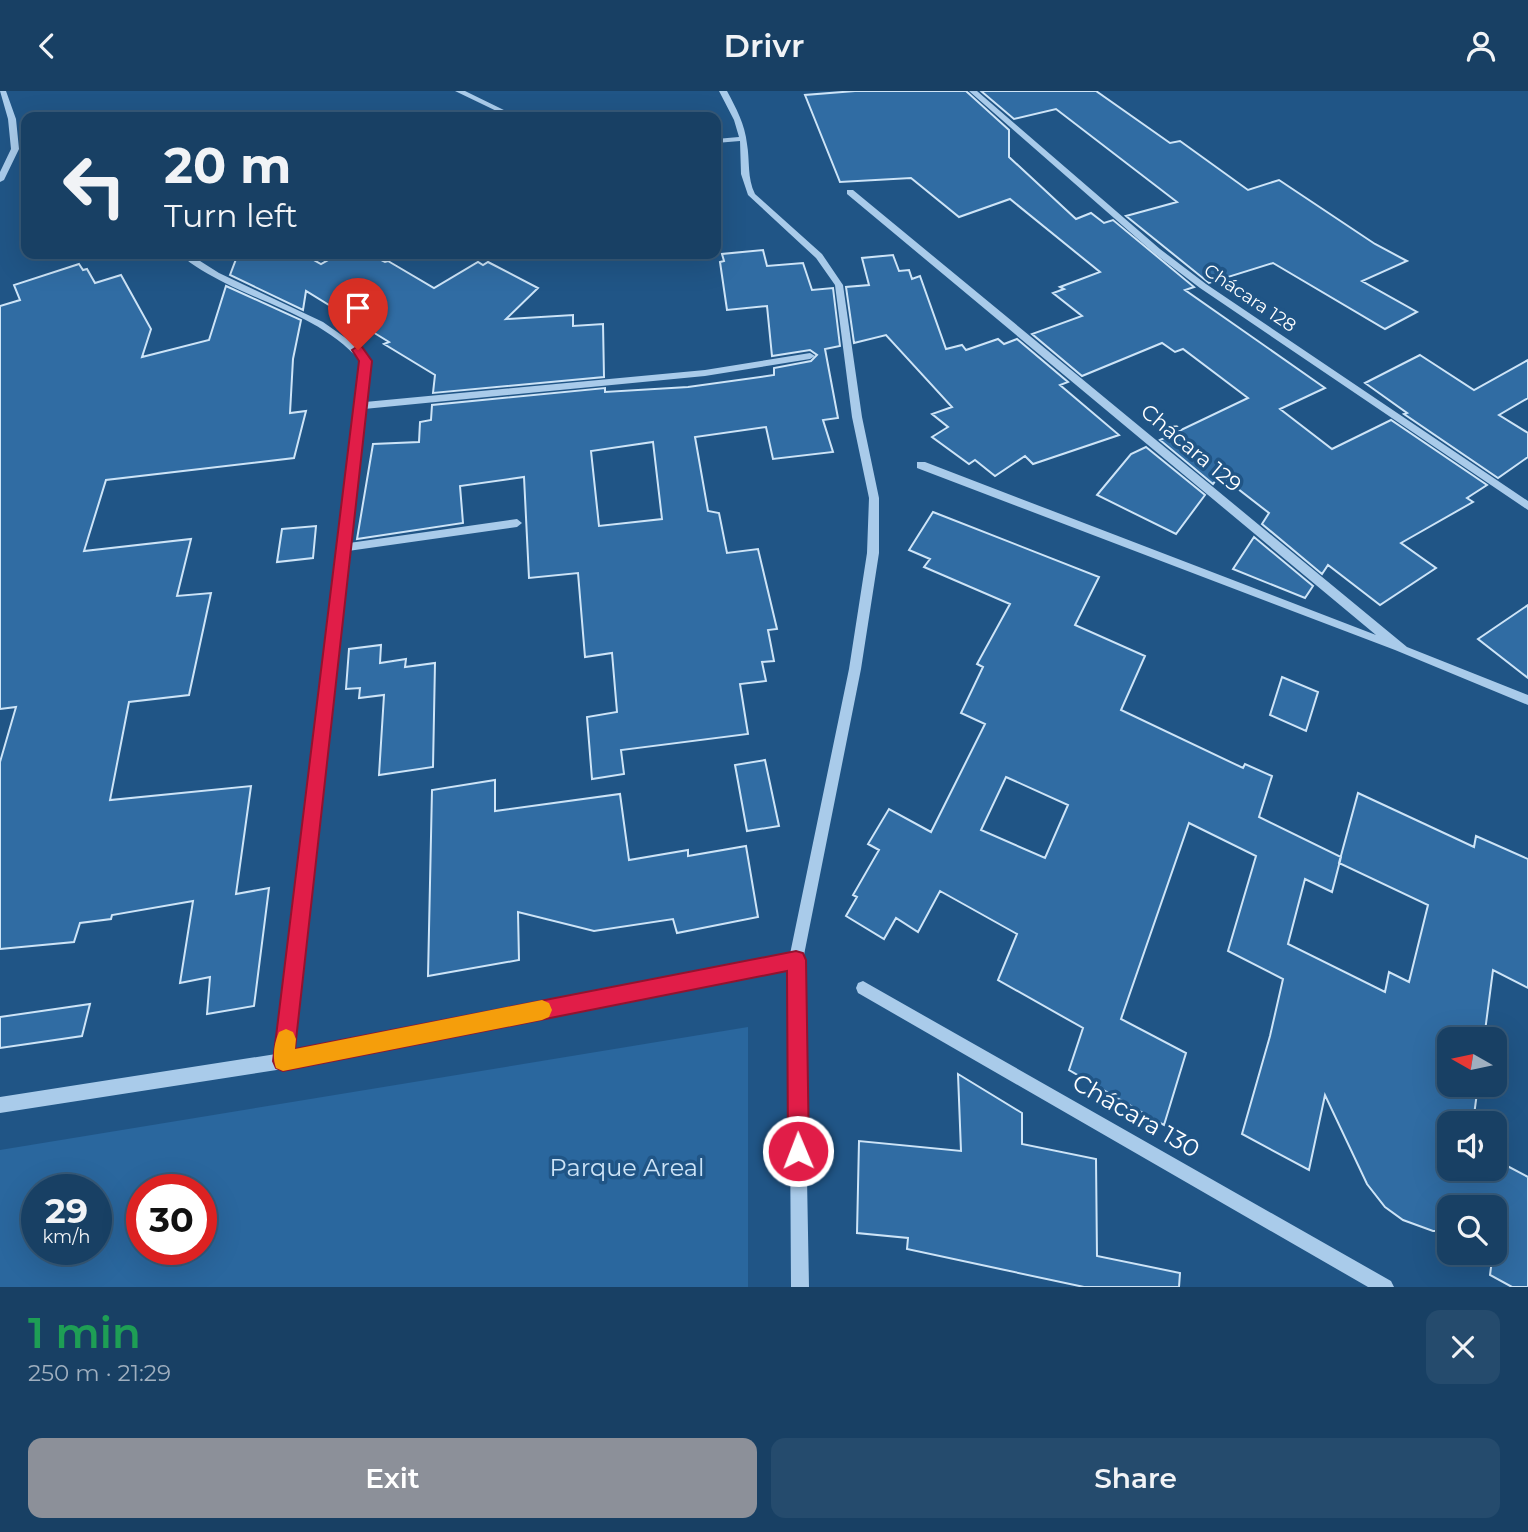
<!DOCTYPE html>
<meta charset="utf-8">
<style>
:root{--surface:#184064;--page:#254b6d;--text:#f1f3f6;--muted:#9fafbf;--line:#365978;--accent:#8c9099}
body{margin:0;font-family:Montserrat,sans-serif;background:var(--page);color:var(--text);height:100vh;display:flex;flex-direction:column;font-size:26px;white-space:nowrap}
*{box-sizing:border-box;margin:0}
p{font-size:23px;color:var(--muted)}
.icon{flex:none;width:38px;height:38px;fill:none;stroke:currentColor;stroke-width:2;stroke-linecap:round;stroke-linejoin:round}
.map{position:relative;height:1196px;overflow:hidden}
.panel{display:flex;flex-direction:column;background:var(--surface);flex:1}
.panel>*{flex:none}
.guide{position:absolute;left:21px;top:21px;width:700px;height:147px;border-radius:14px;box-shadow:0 7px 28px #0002,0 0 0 2px var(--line);background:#184064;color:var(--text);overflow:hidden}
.needle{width:46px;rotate:279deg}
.fabs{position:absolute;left:1437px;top:936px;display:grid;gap:14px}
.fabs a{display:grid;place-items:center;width:70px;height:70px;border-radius:14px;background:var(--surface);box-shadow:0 7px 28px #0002,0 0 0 2px var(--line);font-size:35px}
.speed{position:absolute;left:21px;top:1083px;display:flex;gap:14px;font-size:35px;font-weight:700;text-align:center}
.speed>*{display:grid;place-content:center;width:91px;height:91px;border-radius:50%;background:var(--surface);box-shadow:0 7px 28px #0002,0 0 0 2px var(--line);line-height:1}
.speed small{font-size:18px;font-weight:400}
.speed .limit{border:10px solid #d22;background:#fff;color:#111}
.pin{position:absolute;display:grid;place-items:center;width:60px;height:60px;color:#fff;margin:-72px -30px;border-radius:50% 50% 50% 0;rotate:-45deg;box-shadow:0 0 7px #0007}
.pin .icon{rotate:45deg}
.me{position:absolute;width:77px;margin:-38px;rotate:359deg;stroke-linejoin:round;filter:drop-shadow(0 0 5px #0008)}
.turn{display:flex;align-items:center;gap:24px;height:147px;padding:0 28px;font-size:32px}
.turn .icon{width:91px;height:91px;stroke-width:2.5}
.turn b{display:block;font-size:49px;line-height:60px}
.round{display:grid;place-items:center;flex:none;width:74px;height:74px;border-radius:14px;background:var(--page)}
.overview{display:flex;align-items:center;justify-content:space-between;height:119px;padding:0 28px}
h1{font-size:42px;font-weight:600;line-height:52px;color:#1e9e55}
.button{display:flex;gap:14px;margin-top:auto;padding:14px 28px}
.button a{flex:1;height:80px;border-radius:14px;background:var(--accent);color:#fff;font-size:28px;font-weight:600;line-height:80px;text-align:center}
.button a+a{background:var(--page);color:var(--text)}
header{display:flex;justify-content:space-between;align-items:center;height:91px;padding:0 28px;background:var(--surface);font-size:32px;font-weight:600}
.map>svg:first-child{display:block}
</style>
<header><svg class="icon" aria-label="back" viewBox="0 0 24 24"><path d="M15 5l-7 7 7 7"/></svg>Drivr<svg class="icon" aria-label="person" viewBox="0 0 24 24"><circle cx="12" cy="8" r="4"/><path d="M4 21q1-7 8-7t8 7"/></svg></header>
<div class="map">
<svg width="1528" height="1196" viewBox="0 0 1528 1196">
<rect width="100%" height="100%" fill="#205586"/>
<!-- green -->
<path fill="#2a679e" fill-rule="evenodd" d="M748,936v260h-748v-137zM37,1099h59v59h-59zM142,1099h59v59h-59z"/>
<!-- building -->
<path fill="#306ca3" stroke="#cde4f7" stroke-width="2" fill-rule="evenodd" d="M855,0h111l43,39v27l67,62 15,-6 13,10 9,-3 81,67 -9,3 140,98 -45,21 52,40 59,-29 96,65 -20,13 6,4 -72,41 35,25 -56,37 -52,-40 -6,9 -60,-50 7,-11 -49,-38 -7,9 -53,-44 88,-42 -65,-49 -8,3 -13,-9 -80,33 -50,-42 50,-18 -29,-23 11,-4 -4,-2 40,-15 -90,-73 -51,18 -48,-39 -71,4 -35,-87z
M981,0h115l74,52 10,-2 68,49 31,-10 96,64 32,17 -45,20 55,31 -32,17 -112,-66 -64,20 -83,-67 51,-14 -121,-93 -42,10z
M763,159l4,16 36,-3 9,27 21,-2 7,58 -15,3 13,69 -15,2 10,32 -60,7 -7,-32 -71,10 13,74 11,2 8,40 31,-4 19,80 -9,1 6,31 -12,1 4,19 -26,3 8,50 -127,16 3,24 -32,5 -5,-62 30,-5 -5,-59 -27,4 -7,-84 -49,5 -5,-101 -64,9 3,37 -106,16 16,-95 46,-2 1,-20 11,-2 1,-15 173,-17v4l83,-5 86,-12v-7l37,-7 6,-6 -7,-5 -38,6 -5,-50 -40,4 -7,-48 4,-1 -2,-7zM653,351l9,77 -63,7 -8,-75z
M238,163h75l-1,5 9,5 18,-10h30l16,8 3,-1 46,27 44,-26 5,3 5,-3 50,26 -32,31 67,-4v11l30,-2 1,53 -171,16 2,-18 -51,-31 5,-2 -83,-51 -3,19 -73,-35z
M893,164l6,16 10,-1 3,9 8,-3 26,73 16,-4 4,5 32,-11 6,5 13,-5 51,43 -8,3 59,50 -86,29 -8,-8 -30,20 -20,-16 -6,4 -37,-27 16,-10 -16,-13 20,-7 -66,-72 -32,8 -8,-56 23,-2 -7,-27z
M79,173l4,6 4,-1 8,14 26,-8 30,54 -9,28 67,-17 17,-54 75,34 -8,39 -3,54 16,-2 -12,47 -188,22 -22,71 107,-12 -14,57 34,-3 -22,102 -60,7 -19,98 141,-14 -15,108 33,-6 -15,118 -47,8 3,-37 -30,6 13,-82 -81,14 -1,4 -31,4 -6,19 -74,7v-187l16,-55 -16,2v-403l20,-6 -6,-15z
M1420,264l54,35 54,-30v38l-29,17 29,18v24l-30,21 -94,-64 3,-1 -42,-30z
M1146,356l59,48 -29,39 -79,-39 34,-41z
M933,421l166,65 -24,48 70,31 -24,54 122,58 2,-4 27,12 -13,41 82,40 -9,35 -27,-13 -17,65 97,48 4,-20 20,10 19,-77 -89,-42 19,-70 116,54 2,-11 52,23v129l-35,-18 -9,69h-35v46h29l-5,38h-24v46h45v-10l34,18v110h-16l-22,-12 6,-45 -2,-23h-45v24h-16l-30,-11 -18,-13 -18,-23 -42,-89 -16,75 -67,-36 28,-98 13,-57 -55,-28 28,-95 -67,-33 -68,196 65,34 -22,72 -95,-55 14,-42 -85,-48 19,-46 -77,-43 -22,41 -22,-14 -12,21 -38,-23 11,-19 -4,-2 26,-45 -11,-6 21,-35 42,23 54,-108 -24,-11 22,-46 -6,-3 33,-60 -86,-37 6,-8 -21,-9zM1006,686l62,28 -23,53 -64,-28z
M316,435l-3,32 -36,4 5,-33z
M1254,446l59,49 -8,12 -72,-29z
M1528,514v73l-50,-39z
M381,554l-1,18 26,-4 -1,8 30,-4 -2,104 -54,8 5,-80 -25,3 1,-10 -14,1 3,-40z
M1282,586l36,15 -12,39 -36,-16z
M765,669l14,66 -32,5 -12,-66z
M495,689v31l125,-17 9,66 59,-10v6l58,-10 12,71 -81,16 -4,-14 -79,12 -76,-19 1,48 -91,16 4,-186z
M90,913l-8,32 -82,12v-31z
M958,983l64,39v31l74,15 1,97 83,17 -1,14h-95l-177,-38 1,-11 -51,-5 2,-92 102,10z"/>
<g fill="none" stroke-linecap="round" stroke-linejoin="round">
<!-- minor -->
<path fill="#a9cbea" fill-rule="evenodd" d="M0,0h6l10,28 3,30 -15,31 -4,2v-10l11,-23 -3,-30z
M455,0h10l53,26h-9z
M719,0h8c9,17 18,33 20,53 3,17 0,34 8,50l67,60 21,31 19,132 17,81v55l-18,116 -58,291 6,327h-18l-2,-318 -506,100 -283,44v-16l276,-43 84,-693c-34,-40 -89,-55 -135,-78 -15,-8 -33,-17 -45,-29h9l30,19 104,49 34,24 13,15 -5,41 340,-32 105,-17 5,3 -5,3 -105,17 -341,33 -15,134 168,-24 5,4 -5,4 -169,24 -56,501 498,-98 59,-285 18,-116 2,-55 -17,-81 -17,-132 -19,-27 -68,-63 -7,-21 -1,-33 -24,2v-4l23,-2 -5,-17z
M969,0h8l183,158 46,35 322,217v9l-328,-222 -46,-35z
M847,99h6l554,457 121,48v10l-133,-55 -478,-182v-6h8l451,173 -529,-441z
M863,890l528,300 3,6h-26l-510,-294 -2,-5 2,-5z"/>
</g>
<!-- route -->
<path fill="#e11d48" stroke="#92132f" stroke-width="2" d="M358,255l4,1 10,14 -77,688 501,-98 7,2 3,7 3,191 -3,7 -8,3 -7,-3 -3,-7 -1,-180 -504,100 -7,-3 -3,-7 86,-700 -7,-11z"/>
<!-- slow -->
<path fill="#f59e0b" d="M542,909l7,3 3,7 -3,7 -7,3 -259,51 -7,-3c-4,-11 -2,-25 3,-36l7,-3 7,3 3,7 -1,10z"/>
<g text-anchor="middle" stroke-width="7" stroke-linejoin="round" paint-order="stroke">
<!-- far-street labels -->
<g font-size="18" fill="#fff" stroke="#205586">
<text transform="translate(1250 207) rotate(34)" y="6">Chácara 128</text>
</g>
<!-- street labels -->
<g font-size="21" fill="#fff" stroke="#205586">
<text transform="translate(1191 357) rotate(40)" y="7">Chácara 129</text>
</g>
<!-- near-street labels -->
<g font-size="24" fill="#fff" stroke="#205586">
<text transform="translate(1136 1025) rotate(30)" y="8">Chácara 130</text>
</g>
<!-- near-park labels -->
<g font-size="24" fill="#cde4f7" stroke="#205586">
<text x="627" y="1085">Parque Areal</text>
</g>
</g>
</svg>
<div class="fabs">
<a><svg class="needle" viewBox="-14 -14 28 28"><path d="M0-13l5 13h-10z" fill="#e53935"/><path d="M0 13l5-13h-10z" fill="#9fafbf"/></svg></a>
<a><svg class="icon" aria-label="sound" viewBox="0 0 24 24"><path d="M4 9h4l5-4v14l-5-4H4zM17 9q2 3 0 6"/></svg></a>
<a><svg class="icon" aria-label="search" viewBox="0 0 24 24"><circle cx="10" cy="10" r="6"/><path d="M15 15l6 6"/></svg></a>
</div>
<div class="speed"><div>29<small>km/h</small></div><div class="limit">30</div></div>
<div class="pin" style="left:358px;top:259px;background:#d93025"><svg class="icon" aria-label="arrive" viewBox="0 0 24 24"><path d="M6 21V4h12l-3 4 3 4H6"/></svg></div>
<svg class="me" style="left:798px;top:1060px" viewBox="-20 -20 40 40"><circle r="17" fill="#e11d48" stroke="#fff" stroke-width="3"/><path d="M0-11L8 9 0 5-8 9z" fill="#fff"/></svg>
<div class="guide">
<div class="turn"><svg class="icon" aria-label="left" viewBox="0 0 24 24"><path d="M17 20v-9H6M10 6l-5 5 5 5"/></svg><div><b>20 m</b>Turn left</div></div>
</div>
</div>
<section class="panel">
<div class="overview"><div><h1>1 min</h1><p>250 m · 21:29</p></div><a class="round"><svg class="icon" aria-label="close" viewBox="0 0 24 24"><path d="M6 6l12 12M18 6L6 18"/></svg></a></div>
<div class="button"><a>Exit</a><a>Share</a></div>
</section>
